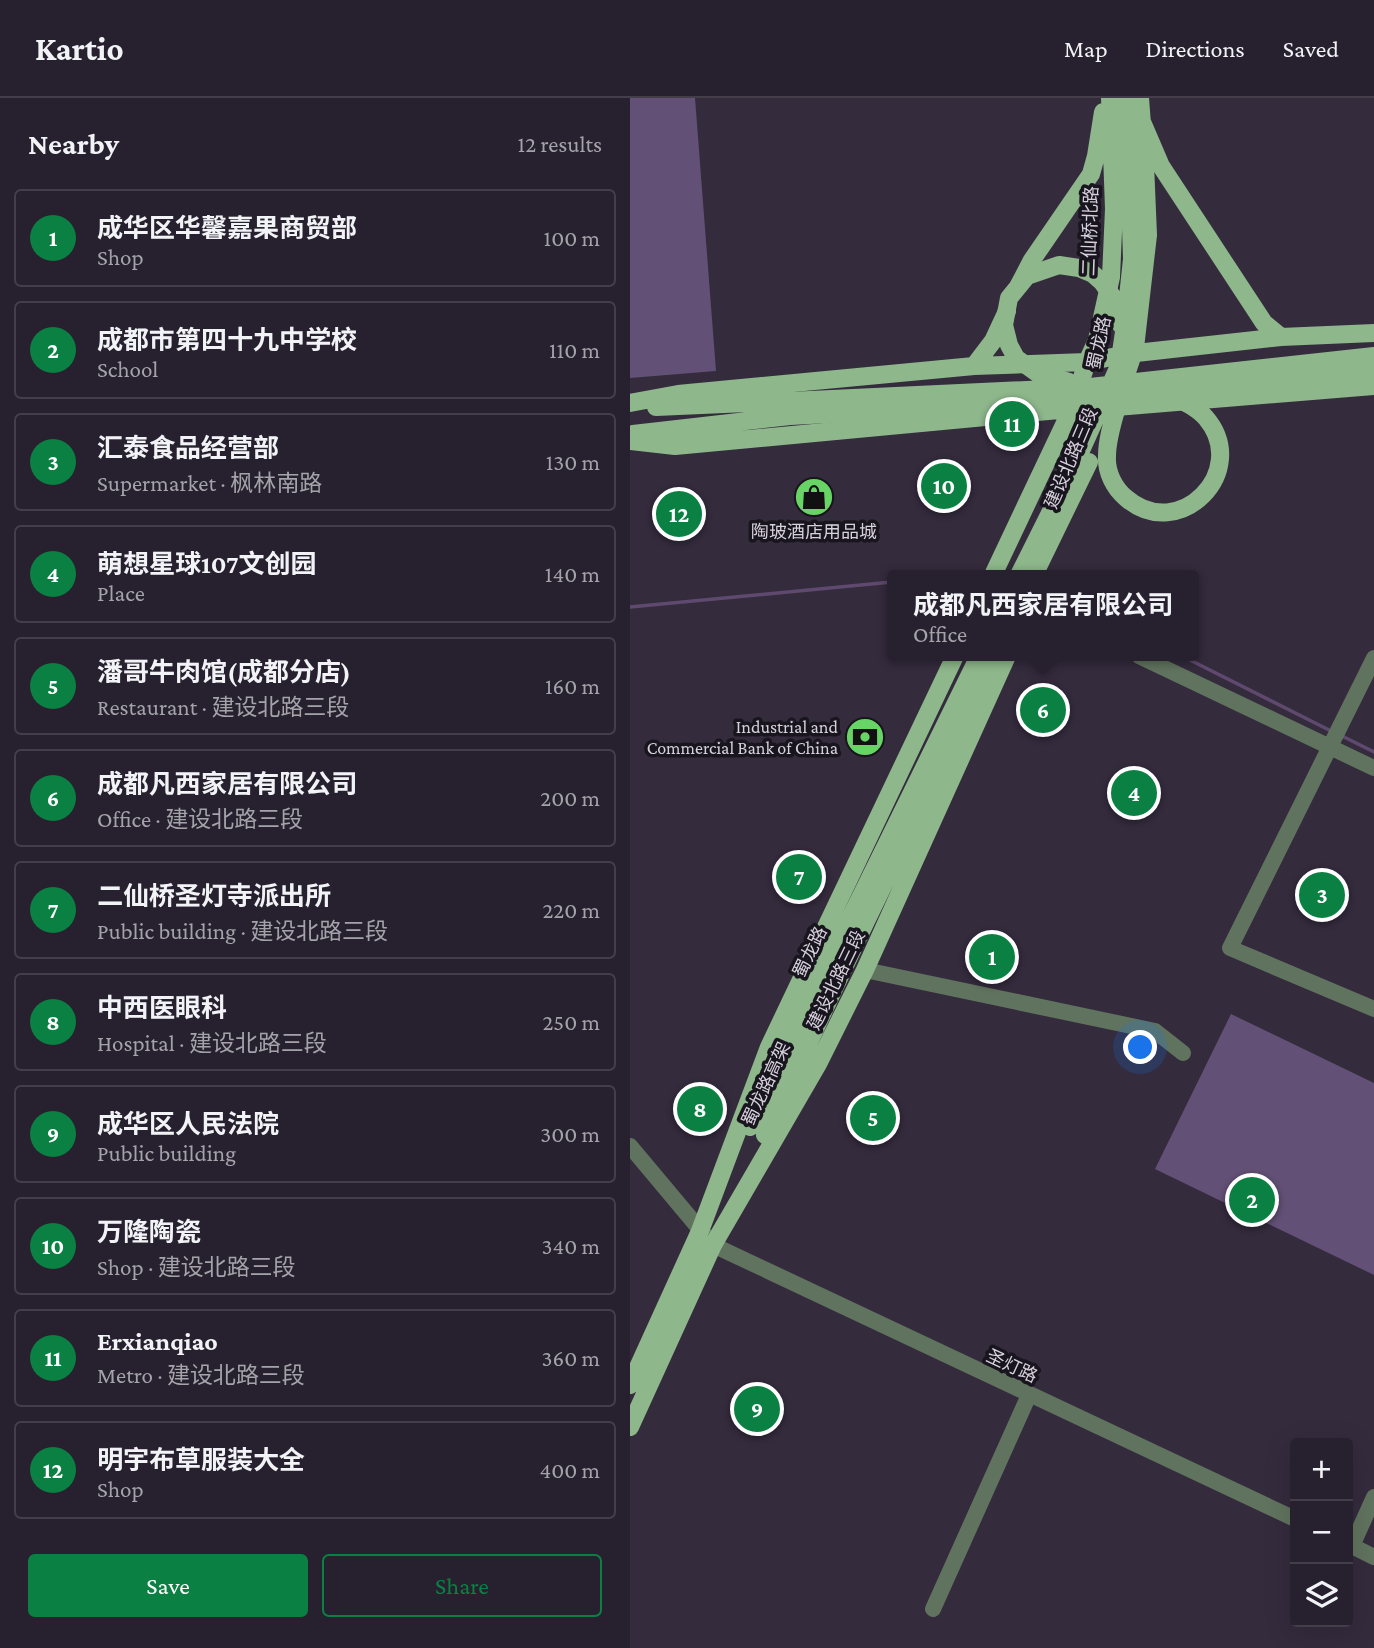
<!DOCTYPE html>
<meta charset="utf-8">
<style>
body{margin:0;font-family:"Crimson Pro","Noto Sans SC",serif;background:#332d3a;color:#f1f3f6}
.controls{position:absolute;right:21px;bottom:21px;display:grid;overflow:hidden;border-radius:7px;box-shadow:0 7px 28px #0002}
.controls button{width:63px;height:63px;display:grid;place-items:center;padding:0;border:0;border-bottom:2px solid #433e4a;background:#27202e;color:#f1f3f6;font:35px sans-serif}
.you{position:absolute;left:511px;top:950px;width:24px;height:24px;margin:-18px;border:5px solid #fff;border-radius:50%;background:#1a73e8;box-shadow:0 0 0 10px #1a73e833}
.badge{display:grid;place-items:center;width:46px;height:46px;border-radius:50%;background:#0b8043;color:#fff;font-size:23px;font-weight:700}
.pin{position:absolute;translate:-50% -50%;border:4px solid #fff;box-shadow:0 2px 7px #0006}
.popup{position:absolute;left:257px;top:472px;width:312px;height:91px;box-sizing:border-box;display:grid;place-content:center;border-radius:7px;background:#27202e;filter:drop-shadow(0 2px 5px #0005);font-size:23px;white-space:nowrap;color:#a4a3aa}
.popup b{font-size:26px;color:#f1f3f6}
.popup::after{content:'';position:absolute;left:50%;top:100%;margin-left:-14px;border:14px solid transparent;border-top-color:#27202e}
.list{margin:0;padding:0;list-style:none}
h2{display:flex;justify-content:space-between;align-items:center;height:91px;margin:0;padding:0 28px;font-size:30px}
h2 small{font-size:23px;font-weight:400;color:#a4a3aa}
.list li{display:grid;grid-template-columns:46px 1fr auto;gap:21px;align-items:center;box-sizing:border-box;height:98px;margin:0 14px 14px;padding:0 14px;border:2px solid #433e4a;border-radius:7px}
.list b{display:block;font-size:26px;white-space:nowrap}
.list p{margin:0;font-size:23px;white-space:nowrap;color:#a4a3aa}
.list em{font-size:23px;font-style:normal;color:#a4a3aa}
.actions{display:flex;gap:14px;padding:21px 28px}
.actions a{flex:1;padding:16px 0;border:2px solid #0b8043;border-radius:7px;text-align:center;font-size:24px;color:#0b8043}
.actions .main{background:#0b8043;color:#fff}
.icon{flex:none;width:38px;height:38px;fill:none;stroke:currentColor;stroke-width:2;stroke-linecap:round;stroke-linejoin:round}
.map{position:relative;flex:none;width:744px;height:1550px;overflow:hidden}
header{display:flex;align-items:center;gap:42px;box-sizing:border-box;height:98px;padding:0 35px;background:#27202e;border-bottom:2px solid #433e4a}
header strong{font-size:33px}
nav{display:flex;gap:38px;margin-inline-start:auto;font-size:24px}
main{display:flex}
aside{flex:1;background:#27202e}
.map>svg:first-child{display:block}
</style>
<header>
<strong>Kartio</strong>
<nav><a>Map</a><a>Directions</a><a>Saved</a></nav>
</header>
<main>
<aside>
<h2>Nearby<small>12 results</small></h2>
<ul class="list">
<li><span class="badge">1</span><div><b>成华区华馨嘉果商贸部</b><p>Shop</p></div><em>100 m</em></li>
<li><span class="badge">2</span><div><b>成都市第四十九中学校</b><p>School</p></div><em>110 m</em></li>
<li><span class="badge">3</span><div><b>汇泰食品经营部</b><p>Supermarket · 枫林南路</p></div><em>130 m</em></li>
<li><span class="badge">4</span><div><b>萌想星球107文创园</b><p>Place</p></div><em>140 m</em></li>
<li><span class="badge">5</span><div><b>潘哥牛肉馆(成都分店)</b><p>Restaurant · 建设北路三段</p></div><em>160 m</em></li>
<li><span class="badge">6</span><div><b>成都凡西家居有限公司</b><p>Office · 建设北路三段</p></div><em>200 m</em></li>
<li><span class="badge">7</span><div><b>二仙桥圣灯寺派出所</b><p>Public building · 建设北路三段</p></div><em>220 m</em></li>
<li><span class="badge">8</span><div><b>中西医眼科</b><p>Hospital · 建设北路三段</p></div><em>250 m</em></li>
<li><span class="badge">9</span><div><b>成华区人民法院</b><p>Public building</p></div><em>300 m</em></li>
<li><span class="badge">10</span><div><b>万隆陶瓷</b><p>Shop · 建设北路三段</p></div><em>340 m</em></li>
<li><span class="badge">11</span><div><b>Erxianqiao</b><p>Metro · 建设北路三段</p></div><em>360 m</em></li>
<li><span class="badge">12</span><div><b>明宇布草服装大全</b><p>Shop</p></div><em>400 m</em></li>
</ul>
<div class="actions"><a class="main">Save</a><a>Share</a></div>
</aside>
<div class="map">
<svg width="744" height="1550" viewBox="0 0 744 1550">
<rect width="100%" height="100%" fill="#342b3d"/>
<path fill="#635076" d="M0,0H65L86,273L0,280Z
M601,916L744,985V1177L525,1071Z"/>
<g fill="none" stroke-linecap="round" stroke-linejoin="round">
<path stroke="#5f496e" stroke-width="3.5" d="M340,477H342
M0,509L262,484
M552,558L703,634
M710,637L744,654"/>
<path stroke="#60735e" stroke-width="16" d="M509,558L744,670
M744,560L600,850L744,911
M235,872L525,933L553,955
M0,1048L83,1147L665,1421
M718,1446L744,1459
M722,1448L744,1399
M303,1511L399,1297"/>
<path stroke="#8eb78b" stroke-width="18" d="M513,26L531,68L634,225L651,239
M389,187L402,162L461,76L466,58L473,14
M344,268L363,243L377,213
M0,305L48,296L344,268L457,264L497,256L651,239L744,235
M26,309L159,303
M474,310L744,288
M3,336L160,318
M0,343L45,348L429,312
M363,477L442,310L457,264L467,242L481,179L484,111L480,0
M120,1029L212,837L349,558
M135,1037L227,842L359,569
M0,1287L70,1133L139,949L325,558
M0,1329L83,1147L188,966L235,872L377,558"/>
<path stroke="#8eb78b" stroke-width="18" d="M496,277L505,250L518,137L515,66L510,0
M439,284L407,275L386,260L379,247L374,227L379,200L397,178L429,167L449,170L463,176L472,184L487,205L491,227
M492,291C487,312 477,336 477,358C476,374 484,390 496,400C549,446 621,373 576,320C566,308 549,301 535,296
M159,303L460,289L744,258
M160,318L466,302L744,274
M389,477L448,359L489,268L495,227L502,161L497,0
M404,477L459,364"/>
</g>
<defs>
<g id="shop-disc" transform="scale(2.0125)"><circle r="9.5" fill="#68d465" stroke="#19151e"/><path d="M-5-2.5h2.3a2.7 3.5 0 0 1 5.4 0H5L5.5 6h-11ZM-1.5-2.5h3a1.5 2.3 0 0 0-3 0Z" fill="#111"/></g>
<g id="bank-disc" transform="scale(2.0125)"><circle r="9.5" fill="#68d465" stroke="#19151e"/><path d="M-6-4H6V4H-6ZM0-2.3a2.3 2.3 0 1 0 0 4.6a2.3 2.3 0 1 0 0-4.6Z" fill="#111"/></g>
</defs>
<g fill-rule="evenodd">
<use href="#shop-disc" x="184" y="399"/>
<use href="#bank-disc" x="235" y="639"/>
</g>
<g text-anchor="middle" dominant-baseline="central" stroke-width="7" stroke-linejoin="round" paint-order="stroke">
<g font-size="18" fill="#d7d1dd" stroke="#19151e">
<text transform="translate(460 133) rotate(-88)">二仙桥北路</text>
<text transform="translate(469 245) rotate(-78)">蜀龙路</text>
<text transform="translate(441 360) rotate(-67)">建设北路三段</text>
<text transform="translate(180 854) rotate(-64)">蜀龙路</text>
<text transform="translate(206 882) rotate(-64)">建设北路三段</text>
<text transform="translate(136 986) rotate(-65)">蜀龙路高架</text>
<text transform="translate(382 1268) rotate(25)">圣灯路</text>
</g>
<g font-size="18" fill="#d7d1dd" stroke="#19151e">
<text x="184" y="434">陶玻酒店用品城</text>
<text x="208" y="629" text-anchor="end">Industrial and<tspan x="208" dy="21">Commercial Bank of China</tspan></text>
</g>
</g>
</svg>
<div class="controls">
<button>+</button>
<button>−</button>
<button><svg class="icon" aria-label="layers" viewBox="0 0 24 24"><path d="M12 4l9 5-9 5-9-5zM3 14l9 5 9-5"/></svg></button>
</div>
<div class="you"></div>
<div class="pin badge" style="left:362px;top:859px">1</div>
<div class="pin badge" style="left:622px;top:1102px">2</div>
<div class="pin badge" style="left:692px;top:797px">3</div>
<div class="pin badge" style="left:504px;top:695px">4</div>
<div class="pin badge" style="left:243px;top:1020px">5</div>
<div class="pin badge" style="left:413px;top:612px">6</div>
<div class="popup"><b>成都凡西家居有限公司</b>Office</div>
<div class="pin badge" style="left:169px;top:779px">7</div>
<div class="pin badge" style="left:70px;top:1011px">8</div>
<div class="pin badge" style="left:127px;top:1311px">9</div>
<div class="pin badge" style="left:314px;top:388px">10</div>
<div class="pin badge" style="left:382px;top:326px">11</div>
<div class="pin badge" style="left:49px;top:416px">12</div>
</div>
</main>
